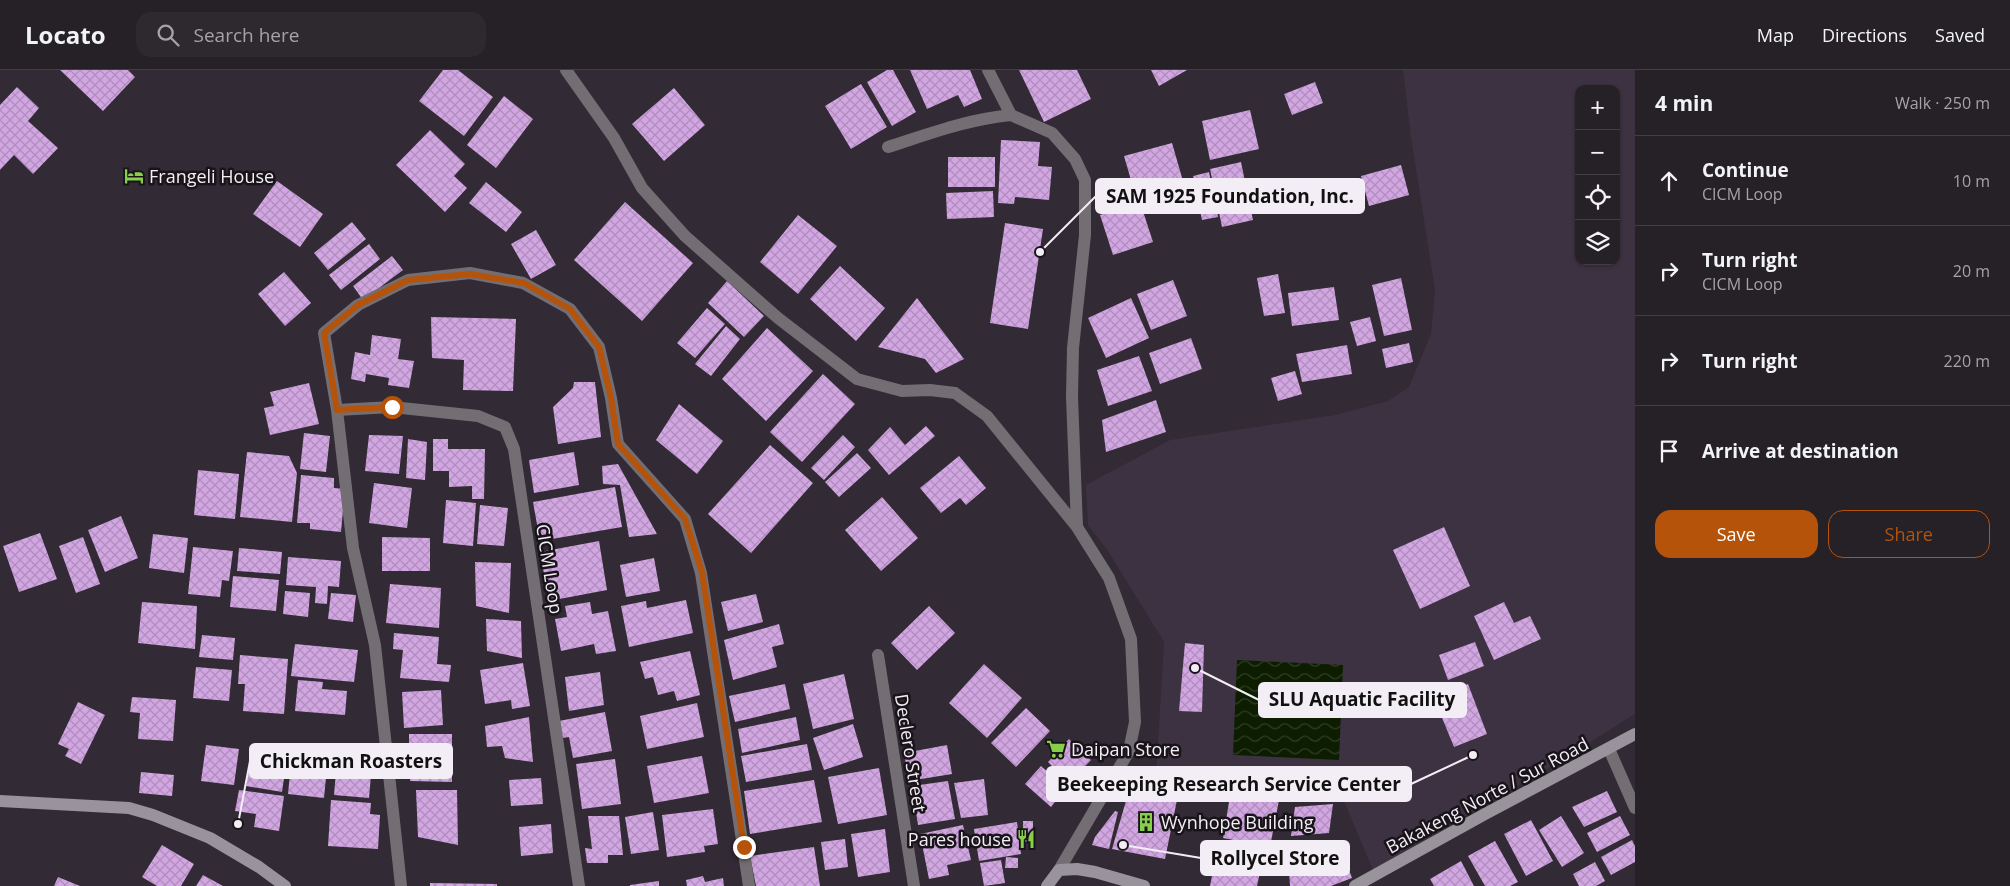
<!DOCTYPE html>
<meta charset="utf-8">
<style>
body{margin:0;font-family:"Open Sans",sans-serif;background:#2e282f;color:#f1f3f6}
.controls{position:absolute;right:15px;top:15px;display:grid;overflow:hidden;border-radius:10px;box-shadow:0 1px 4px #0004}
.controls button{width:45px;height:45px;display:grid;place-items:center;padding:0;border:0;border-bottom:1px solid #423e44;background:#262027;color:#f1f3f6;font:25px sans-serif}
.stop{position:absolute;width:15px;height:15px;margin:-11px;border:4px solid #b45309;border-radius:50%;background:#fff}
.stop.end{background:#b45309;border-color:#fff;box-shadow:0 1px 5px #0008}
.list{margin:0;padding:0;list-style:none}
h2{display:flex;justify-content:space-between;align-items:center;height:65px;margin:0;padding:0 20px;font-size:21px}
h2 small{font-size:16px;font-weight:400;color:#a4a3a7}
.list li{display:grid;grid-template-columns:32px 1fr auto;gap:15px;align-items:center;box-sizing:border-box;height:90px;padding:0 20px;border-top:1px solid #423e44}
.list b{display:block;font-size:19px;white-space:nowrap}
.list p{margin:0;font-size:16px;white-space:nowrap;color:#a4a3a7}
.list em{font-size:16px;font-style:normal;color:#a4a3a7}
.actions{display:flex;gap:10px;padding:15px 20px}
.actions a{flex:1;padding:11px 0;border:1px solid #b45309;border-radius:15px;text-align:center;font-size:18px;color:#b45309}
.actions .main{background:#b45309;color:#fff}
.icon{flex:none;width:28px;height:28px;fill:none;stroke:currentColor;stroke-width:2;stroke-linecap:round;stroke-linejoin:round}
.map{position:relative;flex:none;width:1635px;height:816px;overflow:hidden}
header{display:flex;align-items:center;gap:30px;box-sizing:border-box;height:70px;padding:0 25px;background:#262027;border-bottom:1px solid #423e44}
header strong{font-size:24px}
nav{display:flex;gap:28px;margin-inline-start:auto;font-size:18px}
.search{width:350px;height:45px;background:#2e282f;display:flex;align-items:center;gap:12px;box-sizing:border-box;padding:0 18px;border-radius:15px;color:#a4a3a7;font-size:19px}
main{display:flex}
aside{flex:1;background:#262027}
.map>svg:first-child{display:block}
</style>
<header>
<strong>Locato</strong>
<div class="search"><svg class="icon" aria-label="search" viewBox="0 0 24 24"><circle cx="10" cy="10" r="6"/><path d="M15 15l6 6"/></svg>Search here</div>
<nav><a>Map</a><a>Directions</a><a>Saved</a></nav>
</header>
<main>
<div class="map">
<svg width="1635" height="816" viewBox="0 0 1635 816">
<defs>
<pattern id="water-waves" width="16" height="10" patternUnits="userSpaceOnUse" patternTransform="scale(1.25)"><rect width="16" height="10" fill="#0c1d00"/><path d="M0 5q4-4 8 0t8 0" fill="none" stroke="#303e26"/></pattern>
<pattern id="building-cross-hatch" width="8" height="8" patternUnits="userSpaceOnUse" patternTransform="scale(1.25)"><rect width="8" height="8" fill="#d2a6e2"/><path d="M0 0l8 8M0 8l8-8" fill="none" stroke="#b08ebc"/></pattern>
</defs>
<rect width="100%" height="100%" fill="#322a34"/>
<path fill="#3d3241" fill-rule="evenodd" d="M1403,0H1635V644L1552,696L1373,800L1341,724H1155L1164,572L1108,481L1088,455L1086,415L1170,370L1335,345L1388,331L1409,317L1431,264L1435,220L1411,67ZM1579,19H1616V191H1579Z"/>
<path fill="url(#water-waves)" d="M1237,590L1343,595L1339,690L1233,685Z"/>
<path fill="url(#building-cross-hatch)" d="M60,0H128L135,7L103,41Z
M443,0H458L493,27L464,66L419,31Z
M887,0H893L916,42L892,56L867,12Z
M910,0H970L982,29L964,37L958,25L927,39Z
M1019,0H1077L1091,29L1044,52Z
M1151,0H1187L1159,16Z
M1315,12L1323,33L1292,45L1284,24Z
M861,14L887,57L851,79L825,36Z
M17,17L39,38L28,51L58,78L33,104L14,85L0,100V35Z
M674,18L705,55L664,91L632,54Z
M504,26L533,49L496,98L467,75Z
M1250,40L1259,79L1210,90L1202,51Z
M430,60L465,94L454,106L467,118L445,142L396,95Z
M1001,70L1040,72L1038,96L1052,97L1049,130L1015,127L1014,134L998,133Z
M1172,73L1183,111L1135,124L1124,86Z
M948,87H995V117H948Z
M1241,92L1253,150L1222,157L1210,99Z
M1401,95L1409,125L1369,136L1361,106Z
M1209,102L1218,147L1202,150L1193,106Z
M277,111L323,144L300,177L253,144Z
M486,112L522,142L506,162L469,133Z
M993,121L994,147L947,149L946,123Z
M625,132L693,193L642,251L574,190Z
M1140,132L1153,172L1113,185L1100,145Z
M798,145L837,176L798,224L760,192Z
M352,152L366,169L328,200L314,183Z
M1005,153L1043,159L1028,259L990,253Z
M536,160L556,195L531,209L511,174Z
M369,174L380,189L341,220L329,205Z
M392,186L403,200L363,230L353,216Z
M840,196L885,238L856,271L810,229Z
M284,202L311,233L285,256L258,224Z
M1278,204L1285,243L1264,246L1257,208Z
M1401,208L1412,260L1384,266L1372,215Z
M1173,210L1187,246L1151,260L1137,224Z
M727,211L764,246L744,267L708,233Z
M1334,217L1339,250L1292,256L1288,223Z
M917,228L964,289L936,303L925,289L878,277Z
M1131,228L1149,268L1106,288L1088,248Z
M707,238L725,254L695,288L677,273Z
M431,247L516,249L513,321L463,320L464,290L432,288Z
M1370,247L1376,271L1357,276L1350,252Z
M726,256L740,269L711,306L695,294Z
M767,258L813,301L766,351L722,309Z
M372,265L401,269L398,289L414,291L409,318L388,315L389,308L366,304L365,312L351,309L355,282L370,285Z
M1191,268L1202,299L1160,314L1149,283Z
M1409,273L1413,292L1386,298L1382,279Z
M1347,275L1352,304L1302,312L1296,284Z
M1139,286L1152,321L1108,336L1097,300Z
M1295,301L1302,324L1278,331L1271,308Z
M823,304L855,334L802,392L770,362Z
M574,312H595L601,367L558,374L553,337L573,318Z
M309,313L319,354L270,365L264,338L274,336L270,322Z
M1156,330L1166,362L1106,382L1102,350Z
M679,334L723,371L697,404L656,370Z
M926,356L935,366L889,405L868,380L890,357L905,375Z
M304,363L330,366L326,402L300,399Z
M369,365L403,366L399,404L365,401Z
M843,365L855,377L824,410L811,398Z
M408,369L427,372L425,410L406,408Z
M433,369H448V379H485L484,429H472V416L449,417V401H433Z
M770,375L813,413L751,483L708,444Z
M247,382L289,386L297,403L292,452L240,447Z
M574,382L579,415L534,423L529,390Z
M857,383L871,398L839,427L825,412Z
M959,386L986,418L966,435L960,428L941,443L920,418Z
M618,394L657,464L629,467L620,415L603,414L602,396Z
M198,400L239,404L235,449L194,445Z
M301,405L334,408V418L345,419L341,462L310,459V453H297Z
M374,413L412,418L407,458L369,453Z
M615,417L622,457L540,471L533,432Z
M882,427L918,468L881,501L845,460Z
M446,430L476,433L473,476L443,473Z
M480,435L508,438L504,476L477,474Z
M121,446L138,488L105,502L88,460Z
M1444,457L1470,516L1420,539L1393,480Z
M40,463L57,509L19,522L3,476Z
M153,464L188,468L184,503L149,498Z
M83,467L100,514L76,523L59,476Z
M382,467L430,468V501H382Z
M599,471L607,520L549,531L540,482Z
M193,477L233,481L229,511L222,510L220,527L188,524Z
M239,478L282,482L280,504L237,501Z
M288,487L341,491L339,517L328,516L327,534L315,533L316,517L286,515Z
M654,488L660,521L626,527L620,495Z
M475,492L511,493L509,543L476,536Z
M233,506L279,510L276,541L230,537Z
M390,514L441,518L439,558L386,553Z
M285,521L310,523L308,547L283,544Z
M331,523L356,525L353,552L328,549Z
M756,524L763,552L728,561L721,532Z
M686,530L693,563L629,577L621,536L646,531L647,538Z
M142,532L197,536L195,579L138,573Z
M590,532L592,544L608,541L616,581L596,584L594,574L561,581L555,549L567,547L565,536Z
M1504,532L1514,553L1530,546L1541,569L1494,590L1474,546Z
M929,536L955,563L917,600L891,573Z
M486,549L521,551L522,588L487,581Z
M779,554L784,574L772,577L777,597L733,610L724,570Z
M394,563L439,567L437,594L451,595L449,612L400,608L403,580L393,579Z
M202,565L235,568L233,590L199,587Z
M1475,572L1484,596L1448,610L1439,585Z
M1185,573L1204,575L1202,642L1179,641Z
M295,574L358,580L354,612L291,606Z
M690,581L700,625L677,631L674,621L658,625L653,607L645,609L640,592Z
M240,585L288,589L284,644L243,641L245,614H238Z
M523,593L530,636L512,639L511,630L485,634L480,600Z
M984,594L1022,628L987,668L949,633Z
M196,597L232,600L229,631L193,628Z
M600,602L604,635L569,641L565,607Z
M844,604L854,649L813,659L803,614Z
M298,610L323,612L322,619L347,621L345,645L295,641Z
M785,614L790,639L735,652L729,626Z
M1468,614L1487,664L1454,677L1434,628Z
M441,620L443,655L404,658L402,622Z
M132,627L176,630L173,671L138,669L140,643L130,642Z
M78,632L105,645L81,694L65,686L69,679L58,674Z
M697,633L704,667L647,679L640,646Z
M1026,638L1050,661L1016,697L991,673Z
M605,642L612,681L573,688L569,667L562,668L559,651Z
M529,647L533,692L505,688L502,676L487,677L485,656Z
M796,647L800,670L742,683L738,659Z
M910,650L913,672L902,674L899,651Z
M853,654L863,687L824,700L813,668Z
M409,664H452V712L410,711V694H416V680H409Z
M1069,669L1091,690L1069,713L1048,692Z
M807,674L812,700L746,712L741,686Z
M206,675L239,679L234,715L201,711Z
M947,675L952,704L909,711L904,683Z
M251,683L287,688L282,722L246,716Z
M702,686L709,723L654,733L647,696Z
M615,689L621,734L582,739L576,694Z
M291,693L327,697L324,728L288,724Z
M1041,696L1066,718L1051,737L1025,714Z
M879,698L887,745L838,754L828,707Z
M141,702L174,705L172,726L139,723Z
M336,702L371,705L369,728L334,725Z
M541,708L543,734L511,736L509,710Z
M984,709L988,745L961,748L954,713Z
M814,710L822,752L750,764L744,721Z
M948,711L955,749L918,755L912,716Z
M239,720L284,726L279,761L254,757L256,744L235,741Z
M416,720H457L458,775L418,767Z
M1231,720L1279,730L1270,777L1223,768Z
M1607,721L1617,742L1584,757L1572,737Z
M1128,724L1178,725L1165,789L1112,779Z
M331,730L371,733L370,744L380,745L378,779L328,776Z
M1333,734L1329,763L1291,766L1295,737Z
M713,739L718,774L704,776L705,782L667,787L662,745Z
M1115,741L1118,742L1109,779L1092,775L1095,767Z
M653,742L659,780L631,784L625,747Z
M588,746H619L623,785H608V793H587L585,778L592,779Z
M1561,746L1584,783L1562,797L1539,760Z
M1620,746L1630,765L1597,782L1587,763Z
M1531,750L1553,791L1526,806L1504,764Z
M1023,751H1033V772H1023Z
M1017,752L1021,784L979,791L974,759Z
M551,754L553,783L521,786L519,757Z
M963,755L971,790L947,795L949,805L929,809L920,764Z
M885,759L890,802L858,807L851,764Z
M845,769L848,797L825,800L821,772Z
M1632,770L1635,776V792L1611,805L1601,787Z
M1495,771L1518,812L1510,816H1485L1468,786Z
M1339,773L1352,808L1331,816H1290L1288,786Z
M162,775L194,794L181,816H157L142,807Z
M1218,775L1264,784L1257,816H1210Z
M814,777L820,816H756L750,786Z
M1006,787L1018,788V798H1005Z
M1001,790L1005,813L984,816L980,793Z
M1461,791L1474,816H1434L1430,809Z
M1595,792L1605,811L1596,816H1579L1573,804Z
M203,805L223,816H196Z
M703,806L705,812L723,808L724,816H687L686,810Z
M58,807L80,816H54Z
M659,811V816H630V815Z
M430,813L497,814V816H430Z"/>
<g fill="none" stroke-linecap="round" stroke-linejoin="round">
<path stroke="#726e73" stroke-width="12" d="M566,0L614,68L642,118L685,166L778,248L857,309L902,321L930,320L955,323L987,346L1077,457L1109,508L1131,569L1135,652L1129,681L1059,800
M988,0L1011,45L1052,63L1075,89L1085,110V165L1073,278L1072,327L1077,457
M888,77C932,63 965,50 1011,45
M337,340L392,337L478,346L505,357L514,379L579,816
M878,585L914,816
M1609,679L1635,738
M401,816L375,575L353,478L337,340L324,263L358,235L408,210L470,203L523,213L570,239L599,277L611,328L618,374L685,449L701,503L749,816"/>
<path stroke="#99939b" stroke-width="12" d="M0,731L129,738L153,745L210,768L259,797L285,816
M1047,816L1059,800L1077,799L1095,802L1144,816
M1355,816L1485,744L1635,664"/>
</g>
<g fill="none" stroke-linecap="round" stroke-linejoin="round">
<path stroke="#b45309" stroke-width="6" d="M392,337L337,340L324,263L358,235L408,210L470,204L524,213L570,239L599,277L611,328L618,374L685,449L702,502L744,777"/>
</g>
<defs>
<g id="hotel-bare" transform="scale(1.5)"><path d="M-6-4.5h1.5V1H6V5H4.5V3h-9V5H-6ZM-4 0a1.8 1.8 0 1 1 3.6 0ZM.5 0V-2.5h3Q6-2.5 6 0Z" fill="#87cf4a" stroke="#181419" stroke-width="2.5" paint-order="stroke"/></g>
<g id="supermarket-bare" transform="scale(1.5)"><path d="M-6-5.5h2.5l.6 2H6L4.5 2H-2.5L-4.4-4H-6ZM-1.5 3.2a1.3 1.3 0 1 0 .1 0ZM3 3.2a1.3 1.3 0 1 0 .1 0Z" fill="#87cf4a" stroke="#181419" stroke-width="2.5" paint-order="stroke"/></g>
<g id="building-bare" transform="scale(1.5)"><path d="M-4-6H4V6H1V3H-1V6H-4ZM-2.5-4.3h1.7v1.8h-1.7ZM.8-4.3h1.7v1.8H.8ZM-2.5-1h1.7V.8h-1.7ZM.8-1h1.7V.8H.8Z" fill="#87cf4a" stroke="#181419" stroke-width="2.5" paint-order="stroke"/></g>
<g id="restaurant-bare" transform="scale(1.5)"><path d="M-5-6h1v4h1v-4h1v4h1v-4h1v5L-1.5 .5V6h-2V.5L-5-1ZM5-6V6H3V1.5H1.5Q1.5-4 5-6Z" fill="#87cf4a" stroke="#181419" stroke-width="2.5" paint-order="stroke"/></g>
</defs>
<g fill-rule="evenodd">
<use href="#hotel-bare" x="134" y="106"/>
<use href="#supermarket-bare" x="1056" y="679"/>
<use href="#building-bare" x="1146" y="752"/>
<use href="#restaurant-bare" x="1026" y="769"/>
</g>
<g text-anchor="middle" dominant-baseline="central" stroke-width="5" stroke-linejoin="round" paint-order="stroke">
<g font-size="18" fill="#f3eef5" stroke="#181419" text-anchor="start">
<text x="149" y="106">Frangeli House</text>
<text x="1071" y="679">Daipan Store</text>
<text x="1161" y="752">Wynhope Building</text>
<text x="1011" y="769" text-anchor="end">Pares house</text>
</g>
<g font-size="18" fill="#f3eef5" stroke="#181419">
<text transform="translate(550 499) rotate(81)">CICM Loop</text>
<text transform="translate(911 683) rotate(81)">Declero Street</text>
<text transform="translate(1487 725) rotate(-28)">Bakakeng Norte / Sur Road</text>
</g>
</g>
<path fill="none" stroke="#f3eef5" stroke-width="2" d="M1040 182L1096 126M1195 598L1259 630M238 754L250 691M1473 685L1411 714M1123 775L1201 788"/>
<g fill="#f3eef5" stroke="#181419" stroke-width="2">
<circle cx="1040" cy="182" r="5"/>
<circle cx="1195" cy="598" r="5"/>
<circle cx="238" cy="754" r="5"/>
<circle cx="1473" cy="685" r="5"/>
<circle cx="1123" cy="775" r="5"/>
</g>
<g fill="#f3eef5" stroke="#f3eef5" stroke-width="2">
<rect x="1096" y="109" width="268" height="34" rx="5"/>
<rect x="1259" y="613" width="207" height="34" rx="5"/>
<rect x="250" y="674" width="202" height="34" rx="5"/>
<rect x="1047" y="697" width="364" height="34" rx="5"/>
<rect x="1201" y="771" width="148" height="34" rx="5"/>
</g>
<g font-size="19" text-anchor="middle" font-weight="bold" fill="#111">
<text x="1230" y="133">SAM 1925 Foundation, Inc.</text>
<text x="1362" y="636">SLU Aquatic Facility</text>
<text x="351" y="698">Chickman Roasters</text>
<text x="1229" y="721">Beekeeping Research Service Center</text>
<text x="1275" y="795">Rollycel Store</text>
</g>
</svg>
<div class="controls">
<button>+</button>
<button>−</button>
<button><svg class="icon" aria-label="locate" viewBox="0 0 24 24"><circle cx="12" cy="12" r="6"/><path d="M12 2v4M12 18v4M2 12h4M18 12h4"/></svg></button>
<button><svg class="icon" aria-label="layers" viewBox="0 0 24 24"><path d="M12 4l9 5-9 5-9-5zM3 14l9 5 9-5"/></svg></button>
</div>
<div class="stop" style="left:392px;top:337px"></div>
<div class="stop end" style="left:744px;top:777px"></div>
</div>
<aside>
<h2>4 min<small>Walk · 250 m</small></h2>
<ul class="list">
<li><svg class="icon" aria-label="ahead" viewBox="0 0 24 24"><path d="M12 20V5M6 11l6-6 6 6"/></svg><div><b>Continue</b><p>CICM Loop</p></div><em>10 m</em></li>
<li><svg class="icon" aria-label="right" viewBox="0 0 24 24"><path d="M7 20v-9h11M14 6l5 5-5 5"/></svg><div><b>Turn right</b><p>CICM Loop</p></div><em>20 m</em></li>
<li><svg class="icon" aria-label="right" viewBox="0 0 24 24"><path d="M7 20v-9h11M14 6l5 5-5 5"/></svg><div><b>Turn right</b></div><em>220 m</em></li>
<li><svg class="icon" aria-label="arrive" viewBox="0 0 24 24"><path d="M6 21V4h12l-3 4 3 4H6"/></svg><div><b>Arrive at destination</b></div></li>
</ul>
<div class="actions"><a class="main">Save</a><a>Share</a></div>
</aside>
</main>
